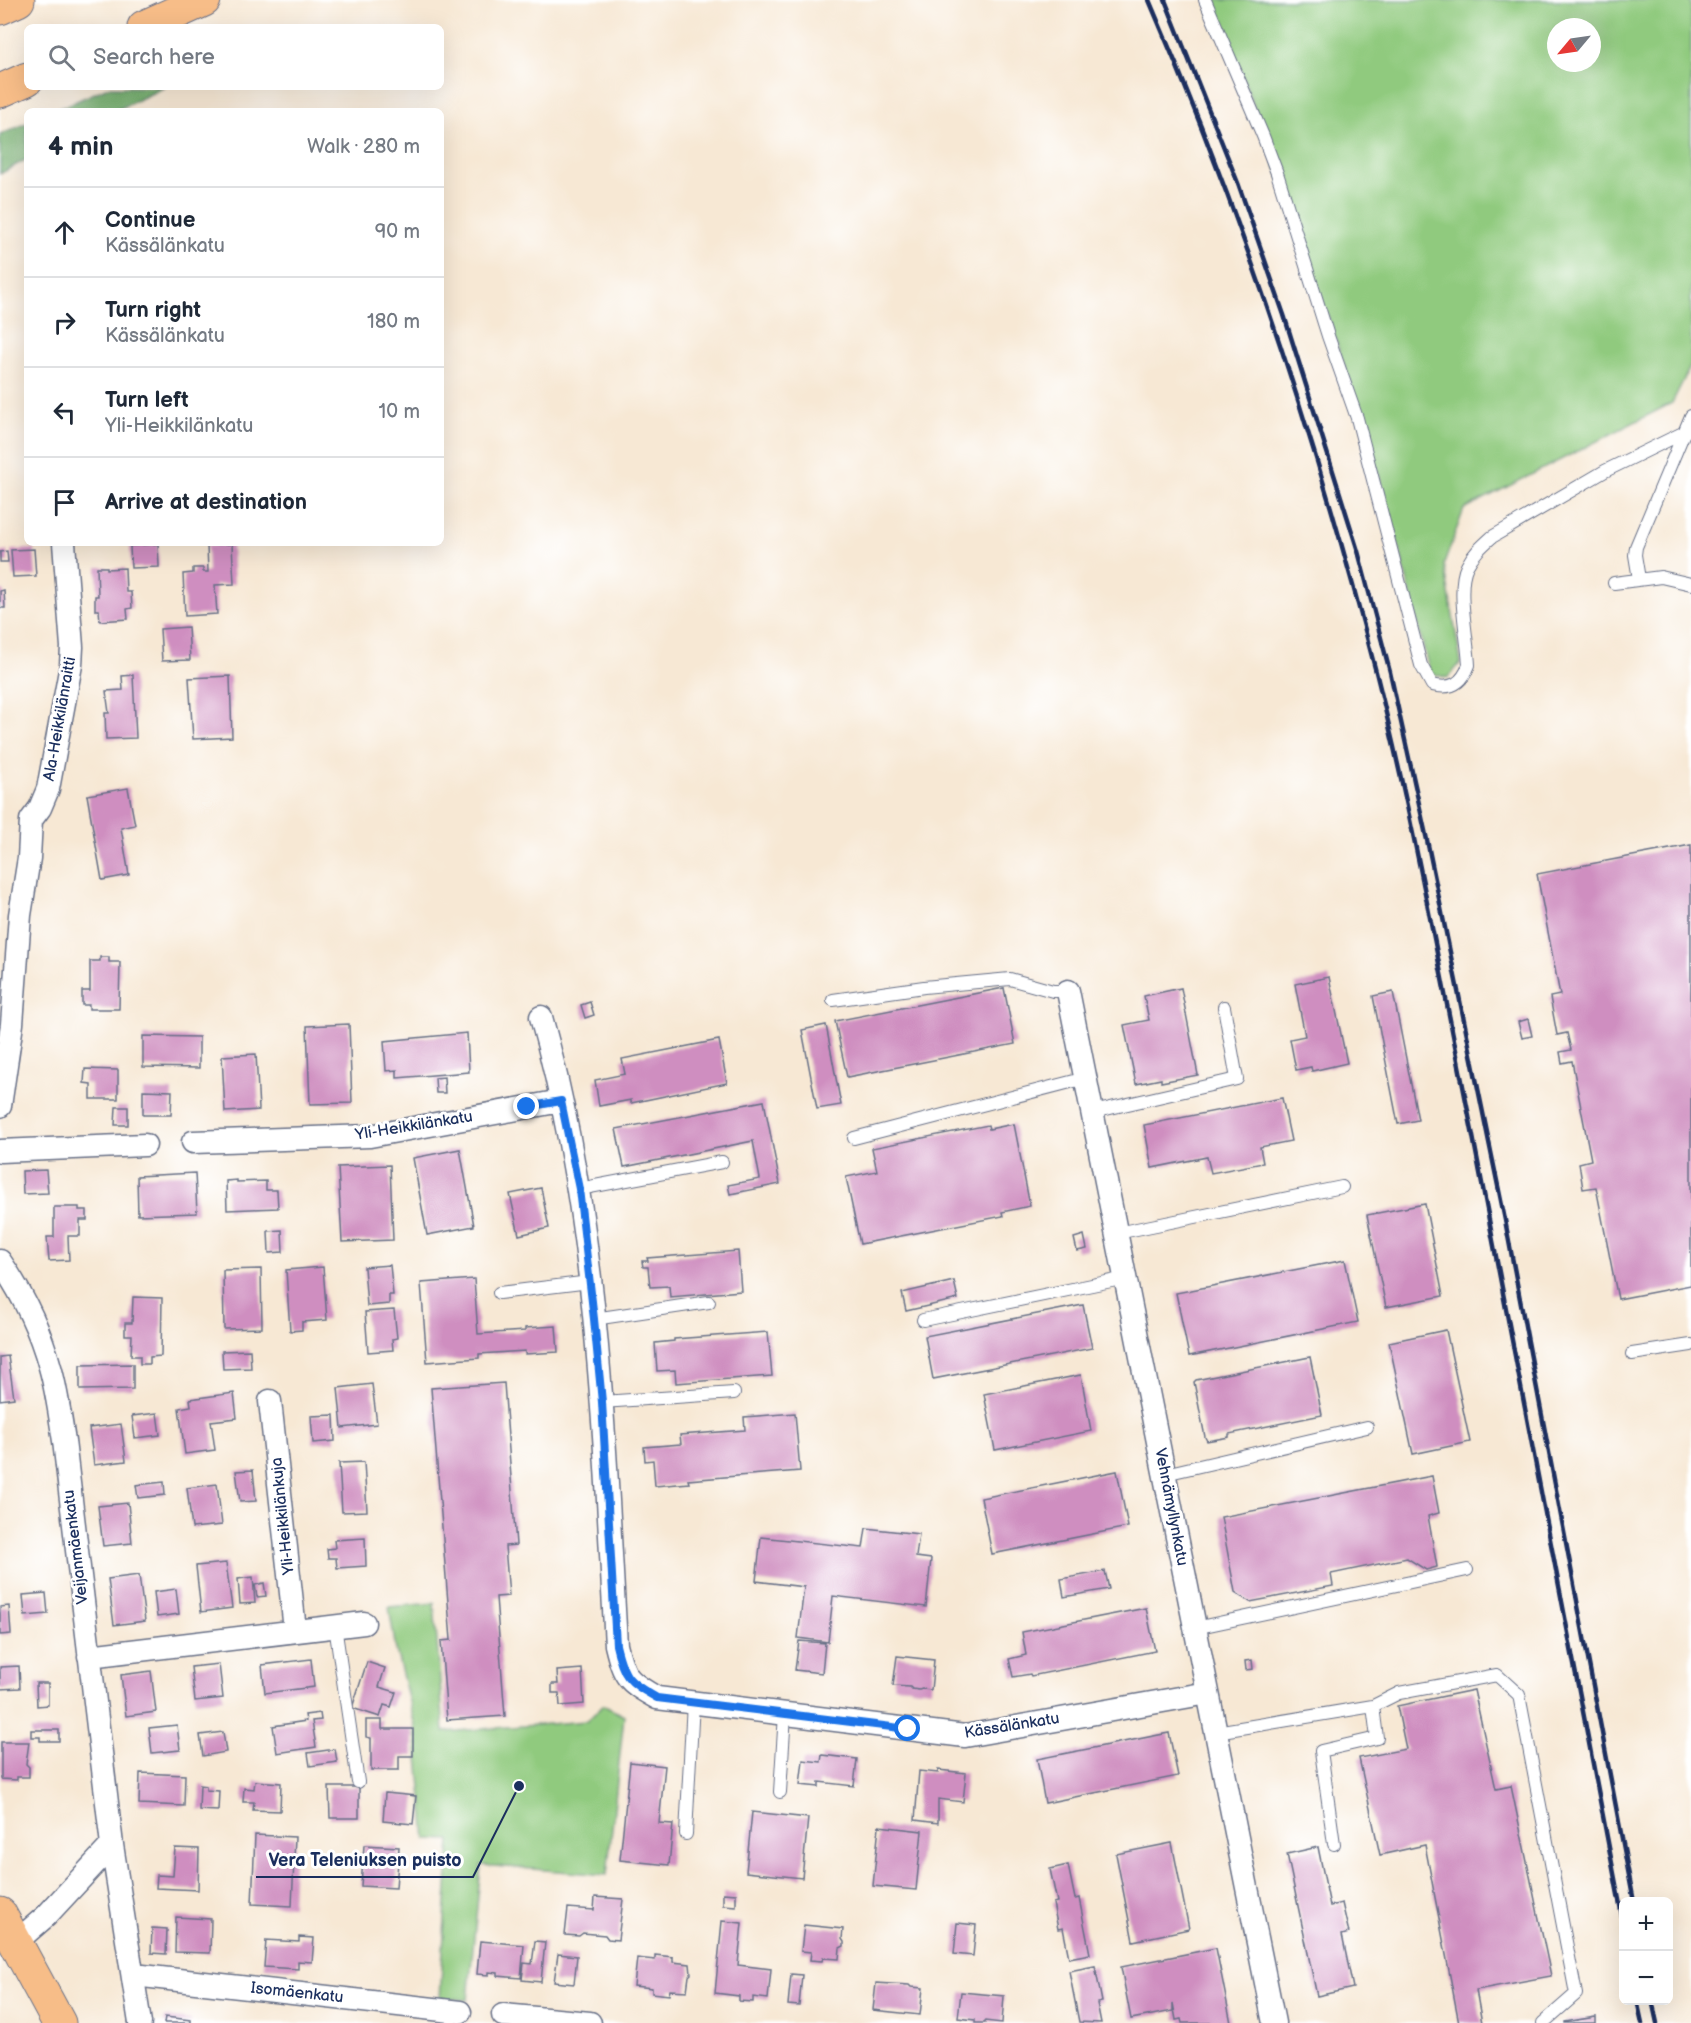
<!DOCTYPE html>
<meta charset="utf-8">
<style>
body{margin:0;font-family:"Balsamiq Sans",sans-serif;background:#f2f2f3;color:#1f2937}
.controls{position:absolute;right:18px;bottom:18px;display:grid;overflow:hidden;border-radius:9px;box-shadow:0 6px 24px #0002}
.controls button{width:54px;height:54px;display:grid;place-items:center;padding:0;border:0;border-bottom:2px solid #e0e1e3;background:#fff;color:#1f2937;font:30px sans-serif}
.compass{position:absolute;left:1547px;top:18px;width:54px;height:54px;border-radius:50%;background:#fff;box-shadow:0 6px 24px #0002;rotate:241deg}
.stop{position:absolute;width:18px;height:18px;margin:-14px;border:4px solid #1a73e8;border-radius:50%;background:#fff}
.stop.end{background:#1a73e8;border-color:#fff;box-shadow:0 2px 6px #0008}
.list{margin:0;padding:0;list-style:none}
h2{display:flex;justify-content:space-between;align-items:center;height:78px;margin:0;padding:0 24px;font-size:26px}
h2 small{font-size:20px;font-weight:400;color:#747a83}
.list li{display:grid;grid-template-columns:39px 1fr auto;gap:18px;align-items:center;box-sizing:border-box;height:90px;padding:0 24px;border-top:2px solid #e0e1e3}
.list b{display:block;font-size:22px;white-space:nowrap}
.list p{margin:0;font-size:20px;white-space:nowrap;color:#747a83}
.list em{font-size:20px;font-style:normal;color:#747a83}
.icon{flex:none;width:33px;height:33px;fill:none;stroke:currentColor;stroke-width:2;stroke-linecap:round;stroke-linejoin:round}
.map{position:relative;flex:none;width:1691px;height:2023px;overflow:hidden}
.search{position:absolute;background:#fff;box-shadow:0 6px 24px #0002;left:24px;top:24px;width:420px;height:66px;display:flex;align-items:center;gap:15px;box-sizing:border-box;padding:0 21px;border-radius:9px;color:#747a83;font-size:22px}
.panel{position:absolute;background:#fff;box-shadow:0 6px 24px #0002;left:24px;top:108px;width:420px;height:438px;border-radius:9px}
.map>svg:first-child{display:block}
</style>
<div class="map">
<svg width="1691" height="2023" viewBox="0 0 1691 2023">
<rect width="100%" height="100%" fill="#fff"/>
<filter id="ink" filterUnits="userSpaceOnUse"><feTurbulence type="fractalNoise" baseFrequency=".0167" numOctaves="2"/><feDisplacementMap in="SourceGraphic" scale="12" xChannelSelector="R" yChannelSelector="G"/><feConvolveMatrix kernelMatrix="1 2 1 2 8 2 1 2 1" color-interpolation-filters="sRGB"/></filter>
<filter id="wash" filterUnits="userSpaceOnUse"><feTurbulence type="fractalNoise" baseFrequency=".008" numOctaves="4" result="noise"/><feDisplacementMap in="SourceGraphic" scale="24" xChannelSelector="R" yChannelSelector="G"/><feGaussianBlur stdDeviation="1.35" result="paint"/><feColorMatrix in="noise" values="0 0 0 0 0 0 0 0 0 0 0 0 0 0 0 0 0 1.4 0 .05"/><feComposite in="paint" operator="in"/></filter>
<g filter="url(#wash)">
<rect width="100%" height="100%" fill="#f7e8d4"/>
<path fill="#90ca7e" stroke="#567c6e" stroke-width="1.5" fill-rule="evenodd" d="M1213,0H1691V365L1672,403L1464,509L1444,564L1461,663L1447,678L1430,673C1414,612 1401,549 1383,489C1333,324 1276,160 1213,0ZM1556,27H1592V63H1556Z
M434,1603L444,1732L587,1721L603,1705L624,1716L607,1875L481,1865L468,2000L440,1998L450,1840L426,1839L415,1726L396,1650L389,1607Z"/>
<path fill="#74ae6d" stroke="#486e66" stroke-width="1.5" d="M108,87H165L115,111H54Z
M27,123V159L0,174V135Z"/>
<g id="blocks">
<path fill="#cf8ec0" d="M158,544L159,567L131,568L130,546Z
M232,544L234,584L215,585L217,614L185,616L183,574L193,573V568H203V572H208L207,545Z
M34,549L36,576L13,577L11,550Z
M7,551L8,562H0V552Z
M97,567H107V569L125,568L126,592H131L132,608L127,609L128,619L100,621L99,610H95V596H98Z
M4,590L5,608H0V591Z
M188,627L190,660L162,661L160,629Z
M133,675L136,738L106,739L105,713H109L106,691L123,690L122,676Z
M230,676L232,737L193,739L189,678Z
M128,788L135,825L121,828L129,875L102,880L87,795Z
M1691,845V1285L1618,1299L1596,1187L1583,1189L1579,1163L1591,1160L1572,1061L1562,1063L1560,1052L1571,1050L1567,1033L1557,1035L1550,997L1560,995L1537,874Z
M100,957H109V962H120L119,1009H89V1005H82V991H90V961H100Z
M1329,977L1347,1063L1312,1071L1311,1067L1296,1070L1290,1039L1305,1036L1295,984Z
M1004,988L1015,1044L847,1077L835,1021Z
M1181,988L1198,1075L1161,1082V1079L1136,1084L1124,1025L1149,1020L1144,996Z
M1393,992L1418,1120L1398,1124L1373,996Z
M590,1002L594,1015L585,1018L581,1005Z
M1528,1019L1532,1036L1522,1038L1518,1022Z
M349,1024L352,1103L310,1104L307,1026Z
M826,1025L841,1105L817,1109L802,1030Z
M467,1033L469,1072L397,1078V1070L386,1071L384,1041Z
M143,1036L199,1037V1068L143,1067Z
M719,1040L727,1083L631,1103V1100L599,1106L595,1080L625,1074L622,1059Z
M256,1054L259,1110L225,1112L222,1056Z
M85,1069L118,1070V1099H91V1084L84,1083Z
M444,1077L445,1093H436L435,1078Z
M143,1090L172,1091L171,1115H143Z
M1282,1098L1291,1141L1260,1147L1263,1163L1211,1173L1207,1157L1152,1168L1144,1125Z
M764,1101L780,1184L730,1194L728,1185L760,1179L753,1141L624,1167L616,1129Z
M116,1107H128V1125H115Z
M1014,1124L1030,1206L1002,1212L1003,1216L860,1244L846,1177L877,1171L872,1148L988,1125L989,1129Z
M460,1149L474,1226L427,1235L413,1158Z
M390,1165L393,1240L342,1242L338,1167Z
M46,1170L48,1193L23,1194L22,1171Z
M195,1173L197,1213L138,1215L137,1176Z
M237,1180V1182L266,1181V1190H277L278,1208L227,1210L226,1181Z
M541,1188L549,1228L519,1235L510,1194Z
M1425,1204L1443,1296L1386,1307L1367,1215Z
M54,1207H79V1210H87V1220H80V1236H68L69,1260L49,1261L47,1237H54Z
M282,1230L283,1252L269,1253L268,1231Z
M1084,1235L1087,1249L1077,1251L1074,1238Z
M738,1251L741,1291L670,1297L669,1286L650,1287L648,1267H643L642,1261H648L647,1258Z
M1345,1260L1358,1322L1189,1356L1176,1293Z
M390,1265L393,1295H389V1304L367,1306L364,1267Z
M323,1267L327,1320L302,1322V1330L290,1331L286,1270Z
M261,1269L262,1328L224,1329L223,1270Z
M474,1279L478,1334L525,1331V1328L556,1326L558,1352L525,1354V1351L479,1354V1358L427,1362L421,1283Z
M954,1281L958,1299L906,1311L902,1293Z
M133,1297L162,1298L161,1356L150,1357V1364H140V1356H131L132,1335H125V1323H132Z
M1083,1305L1092,1348L933,1379L925,1336Z
M394,1310L397,1338L392,1339L393,1350L368,1352L365,1312Z
M1446,1330L1470,1442L1413,1454L1389,1342Z
M768,1332L772,1376L676,1383L675,1370L657,1371L655,1343L674,1341V1339Z
M250,1350L251,1368L223,1369L222,1351Z
M8,1356L14,1398L0,1400V1357Z
M1310,1357L1322,1415L1229,1434V1437L1207,1441L1205,1437L1194,1382L1196,1380Z
M133,1364V1389L80,1390V1365Z
M1081,1375L1091,1431L995,1450L984,1394Z
M504,1383L516,1545L505,1546L509,1596L496,1597L505,1716L447,1720L441,1641L451,1640L431,1388Z
M372,1384L377,1424L342,1428L338,1388Z
M234,1393L237,1418L211,1421L215,1450L185,1454L179,1408L191,1406L190,1399Z
M157,1413L160,1435L135,1438L132,1416Z
M795,1413L800,1471L688,1480L689,1483L655,1486L653,1460L645,1461L644,1447L681,1444L680,1435L745,1430L744,1417Z
M334,1415L335,1441L313,1443L311,1416Z
M121,1424L126,1461L94,1465L89,1428Z
M364,1462L367,1511L342,1512L339,1463Z
M253,1470L256,1501L240,1502L236,1471Z
M1117,1471L1128,1527L992,1554L981,1498Z
M1432,1476L1439,1513L1428,1516L1437,1567L1426,1570L1407,1558L1331,1574L1333,1586L1250,1602L1235,1592L1221,1517Z
M164,1482L165,1495L138,1498L136,1485Z
M217,1484L222,1525L192,1528L187,1488Z
M128,1503L132,1543L103,1546L98,1506Z
M866,1528L919,1534L916,1557L931,1559L926,1607L833,1596L828,1642L798,1638L804,1587L756,1581L761,1537L863,1548Z
M365,1538L366,1566L337,1568L336,1558H328L327,1549L335,1548L334,1540Z
M226,1563L232,1608L201,1612L196,1566Z
M1105,1571L1109,1589L1064,1597L1061,1579Z
M139,1575L145,1621L114,1625L108,1579Z
M253,1577L255,1603L240,1604L238,1579Z
M264,1583L266,1596L257,1597L255,1585Z
M176,1589L179,1614L157,1617L154,1592Z
M46,1593L48,1614L25,1616L23,1595Z
M9,1606L11,1634L0,1635V1607Z
M1146,1608L1155,1651L1031,1676L1030,1674L1013,1677L1009,1659L1026,1655L1022,1632Z
M799,1641L825,1643L822,1673L795,1670Z
M897,1656L934,1660L931,1690L922,1689L919,1690L912,1689L910,1687L893,1686Z
M311,1659L314,1687L265,1693L262,1665Z
M1252,1660L1253,1669L1246,1670L1245,1661Z
M367,1662L385,1668L379,1687L396,1692L391,1707L384,1705L380,1717L352,1708Z
M219,1664L223,1698L195,1701L191,1667Z
M19,1666L20,1688L0,1689V1667Z
M582,1669L584,1704L560,1706L559,1693H552V1684H558L557,1671Z
M151,1671L156,1712L126,1716L121,1675Z
M36,1683H48V1705L37,1706Z
M1474,1690L1496,1789L1511,1786L1551,1976L1476,1990L1482,2023H1459L1425,1845L1380,1855L1359,1758L1406,1749L1397,1706Z
M320,1713L321,1720L312,1721L316,1747L277,1753L273,1726L306,1721L305,1715Z
M366,1720H382V1729H413V1756H399V1770H371V1738L366,1737Z
M177,1725L180,1750L152,1753L149,1728Z
M31,1730H59V1741H40V1737H31Z
M223,1732L226,1752L203,1756L200,1735Z
M1169,1733L1178,1776L1045,1803L1037,1759Z
M1,1742H29L26,1764L29,1767V1777H17V1780L1,1779Z
M335,1749L337,1762L310,1766L308,1753Z
M822,1755L857,1759L854,1786L819,1782V1787L800,1785L803,1760L821,1762Z
M630,1762L665,1766L659,1823L673,1824L669,1865L620,1860Z
M938,1770L966,1773L963,1802L938,1799V1823L915,1820L919,1771L938,1773Z
M140,1773L185,1775L184,1806L139,1804Z
M255,1781L281,1783L280,1811L253,1810L254,1802H243L244,1788L254,1789Z
M200,1785L206,1786V1790L219,1791L218,1811L199,1810Z
M329,1787H359V1818H330Z
M385,1793L416,1796L413,1824L383,1821Z
M752,1812L808,1818L802,1878L746,1872Z
M879,1826L922,1831L916,1890L873,1886Z
M255,1835L295,1837L292,1906L252,1904Z
M1172,1843L1189,1929L1133,1941L1116,1854Z
M364,1845L399,1847L396,1888L361,1886Z
M1318,1847L1330,1906L1342,1903L1349,1933L1342,1935L1353,1988L1317,1996L1287,1854Z
M175,1848L199,1849L198,1890L156,1888L157,1875L173,1876Z
M1068,1865L1075,1899L1079,1898L1090,1954L1069,1958L1063,1928L1058,1929L1053,1903L1057,1902L1050,1869Z
M723,1893L736,1894V1906L723,1905Z
M595,1897L623,1899L618,1940L608,1939L605,1935L583,1933L579,1936L565,1935L568,1908L594,1910Z
M176,1917L211,1919L210,1953L175,1952Z
M722,1921L742,1923L738,1965L771,1969L768,1999L753,1997V2002L739,2001V1996L715,1993Z
M957,1923L976,1925L973,1956L954,1954Z
M804,1925L843,1929L842,1939L844,1942V1946L840,1948L839,1959L823,1958L822,1961L810,1960L811,1952L801,1951Z
M152,1928L167,1929L166,1954L151,1953Z
M299,1937L314,1938L312,1962L298,1961V1969L264,1967L266,1940L299,1942Z
M480,1941L524,1945L521,1978L498,1976V1973L489,1972V1975L477,1974Z
M535,1941L545,1942L541,1982L522,1980L524,1963L532,1964Z
M1216,1948L1231,2023H1182L1181,2019L1176,2020L1173,2003V2011L1131,2019L1121,1967Z
M558,1954L577,1956L574,1984L554,1982Z
M655,1955L673,1957V1962L690,1964L691,1974L689,1976L687,1991L670,1990L669,1995L652,1993V1988L634,1986L637,1958L655,1960Z
M1095,1966L1102,2002L1097,2003L1101,2023L1079,2022L1069,1971Z
M791,1974L802,1975L799,2006L788,2005Z
M876,1983L909,1985L911,1987L923,1988L920,2015L873,2010Z
M961,1992L1004,1996L1002,2023L985,2021V2023H975V2020L958,2018Z
M165,2017L191,2020V2023H164Z
M1596,2017V2023H1565V2022Z"/>
</g>
</g>
<g filter="url(#ink)">
<use href="#blocks" fill-opacity="0" stroke="#687087" stroke-width="1.5"/>
<g fill="none" stroke-linecap="round" stroke-linejoin="round">
<g stroke="#687087" stroke-width="14">
<path id="lane" d="M1205,0L1263,136L1277,173L1328,336L1357,418L1421,665L1432,685C1451,690 1462,684 1469,665C1468,640 1456,587 1467,566C1473,554 1482,546 1492,537L1605,471L1691,429
M1639,579L1635,555L1636,547L1691,416
M1614,583L1661,577L1691,584
M833,1000L924,987L1010,979L1053,991H1068
M1093,1112L1237,1079L1224,1007
M854,1138L1086,1078
M579,1189L722,1162
M1117,1233L1342,1187
M499,1293L590,1282
M594,1319L709,1302
M923,1320L1126,1278
M1632,1354L1691,1345
M602,1402L734,1393
M1165,1474L1367,1427
M335,1626L358,1782
M1195,1628L1467,1570
M1216,1732L1373,1706L1399,1693L1497,1675L1519,1695L1576,1994L1543,2023
M780,1792L785,1714
M686,1834L693,1702
M1334,1844L1321,1751L1377,1738L1373,1706"/>
</g>
<g stroke="#687087" stroke-width="25">
<path id="street" d="M1068,991L1274,2023
M541,1017C598,1221 604,1435 616,1645C624,1678 627,1681 657,1698L965,1736L1208,1693
M0,1106L12,1024L20,915L29,858L31,820L40,808L48,789L71,665L72,647L64,543
M193,1142L370,1136L561,1101
M0,1151L145,1145
M0,1261C22,1293 40,1330 50,1367C57,1391 60,1416 64,1441L112,1845L140,2023
M270,1401L295,1630
M89,1656L364,1623
M16,1942L46,1916L112,1845
M134,1975L460,2012
M503,2015L590,2023"/>
</g>
<g stroke="#687087" stroke-width="35">
<path id="primary" d="M0,1914L59,2023"/>
</g>
<g stroke="#687087" stroke-width="35">
<path id="highway" d="M0,8L18,0
M144,27L204,0
M0,91L27,79"/>
</g>
<use href="#lane" stroke="#fff" stroke-width="12"/>
<use href="#street" stroke="#fff" stroke-width="22"/>
<use href="#primary" stroke="#f7bd88" stroke-width="33"/>
<use href="#highway" stroke="#f7bd88" stroke-width="33"/>
<path stroke="#1b2f5e" stroke-width="4.5" d="M1149,0C1243,217 1317,443 1376,672C1414,823 1441,978 1472,1131C1524,1396 1574,1661 1624,1926
M1165,0L1238,183L1284,315L1358,551L1390,672L1427,840L1505,1220L1634,1902
M1637,2000L1642,2023
M1652,2000L1657,2023"/>
</g>
</g>
<g fill="none" stroke-linecap="round" stroke-linejoin="round" filter="url(#ink)">
<path stroke="#1a73e8" stroke-width="8" d="M527,1107L561,1101L579,1189L594,1319L602,1402L616,1645C624,1678 627,1681 657,1698L908,1729"/>
</g>
<g text-anchor="middle" dominant-baseline="central" stroke-width="6" stroke-linejoin="round" paint-order="stroke">
<g font-size="16" fill="#1b2f5e" stroke="#fff">
<text transform="translate(60 719) rotate(-80)">Ala-Heikkilänraitti</text>
<text transform="translate(414 1126) rotate(-9)">Yli-Heikkilänkatu</text>
<text transform="translate(1171 1507) rotate(79)">Vehnämyllynkatu</text>
<text transform="translate(283 1516) rotate(-96)">Yli-Heikkilänkuja</text>
<text transform="translate(76 1547) rotate(-97)">Veijanmäenkatu</text>
<text transform="translate(1012 1726) rotate(-9)">Kässälänkatu</text>
<text transform="translate(297 1993) rotate(6)">Isomäenkatu</text>
</g>
</g>
<path fill="none" stroke="#1b2f5e" stroke-width="2" d="M519 1786L473 1877H256"/>
<circle fill="#1b2f5e" stroke="#fff" stroke-width="2" cx="519" cy="1786" r="6"/>
<g font-size="18" text-anchor="middle" font-weight="bold" fill="#1b2f5e" stroke="#fff" stroke-width="6" stroke-linejoin="round" paint-order="stroke">
<text x="365" y="1866">Vera Teleniuksen puisto</text>
</g>
</svg>
<div class="controls">
<button>+</button>
<button>−</button>
</div>
<svg class="compass" viewBox="-18 -18 36 36"><path d="M0-13l5 13h-10z" fill="#e53935"/><path d="M0 13l5-13h-10z" fill="#747a83"/></svg>
<div class="stop" style="left:908px;top:1729px"></div>
<div class="stop end" style="left:527px;top:1107px"></div>
<div class="search"><svg class="icon" aria-label="search" viewBox="0 0 24 24"><circle cx="10" cy="10" r="6"/><path d="M15 15l6 6"/></svg>Search here</div>
<section class="panel">
<h2>4 min<small>Walk · 280 m</small></h2>
<ul class="list">
<li><svg class="icon" aria-label="ahead" viewBox="0 0 24 24"><path d="M12 20V5M6 11l6-6 6 6"/></svg><div><b>Continue</b><p>Kässälänkatu</p></div><em>90 m</em></li>
<li><svg class="icon" aria-label="right" viewBox="0 0 24 24"><path d="M7 20v-9h11M14 6l5 5-5 5"/></svg><div><b>Turn right</b><p>Kässälänkatu</p></div><em>180 m</em></li>
<li><svg class="icon" aria-label="left" viewBox="0 0 24 24"><path d="M17 20v-9H6M10 6l-5 5 5 5"/></svg><div><b>Turn left</b><p>Yli-Heikkilänkatu</p></div><em>10 m</em></li>
<li><svg class="icon" aria-label="arrive" viewBox="0 0 24 24"><path d="M6 21V4h12l-3 4 3 4H6"/></svg><div><b>Arrive at destination</b></div></li>
</ul>
</section>
</div>
